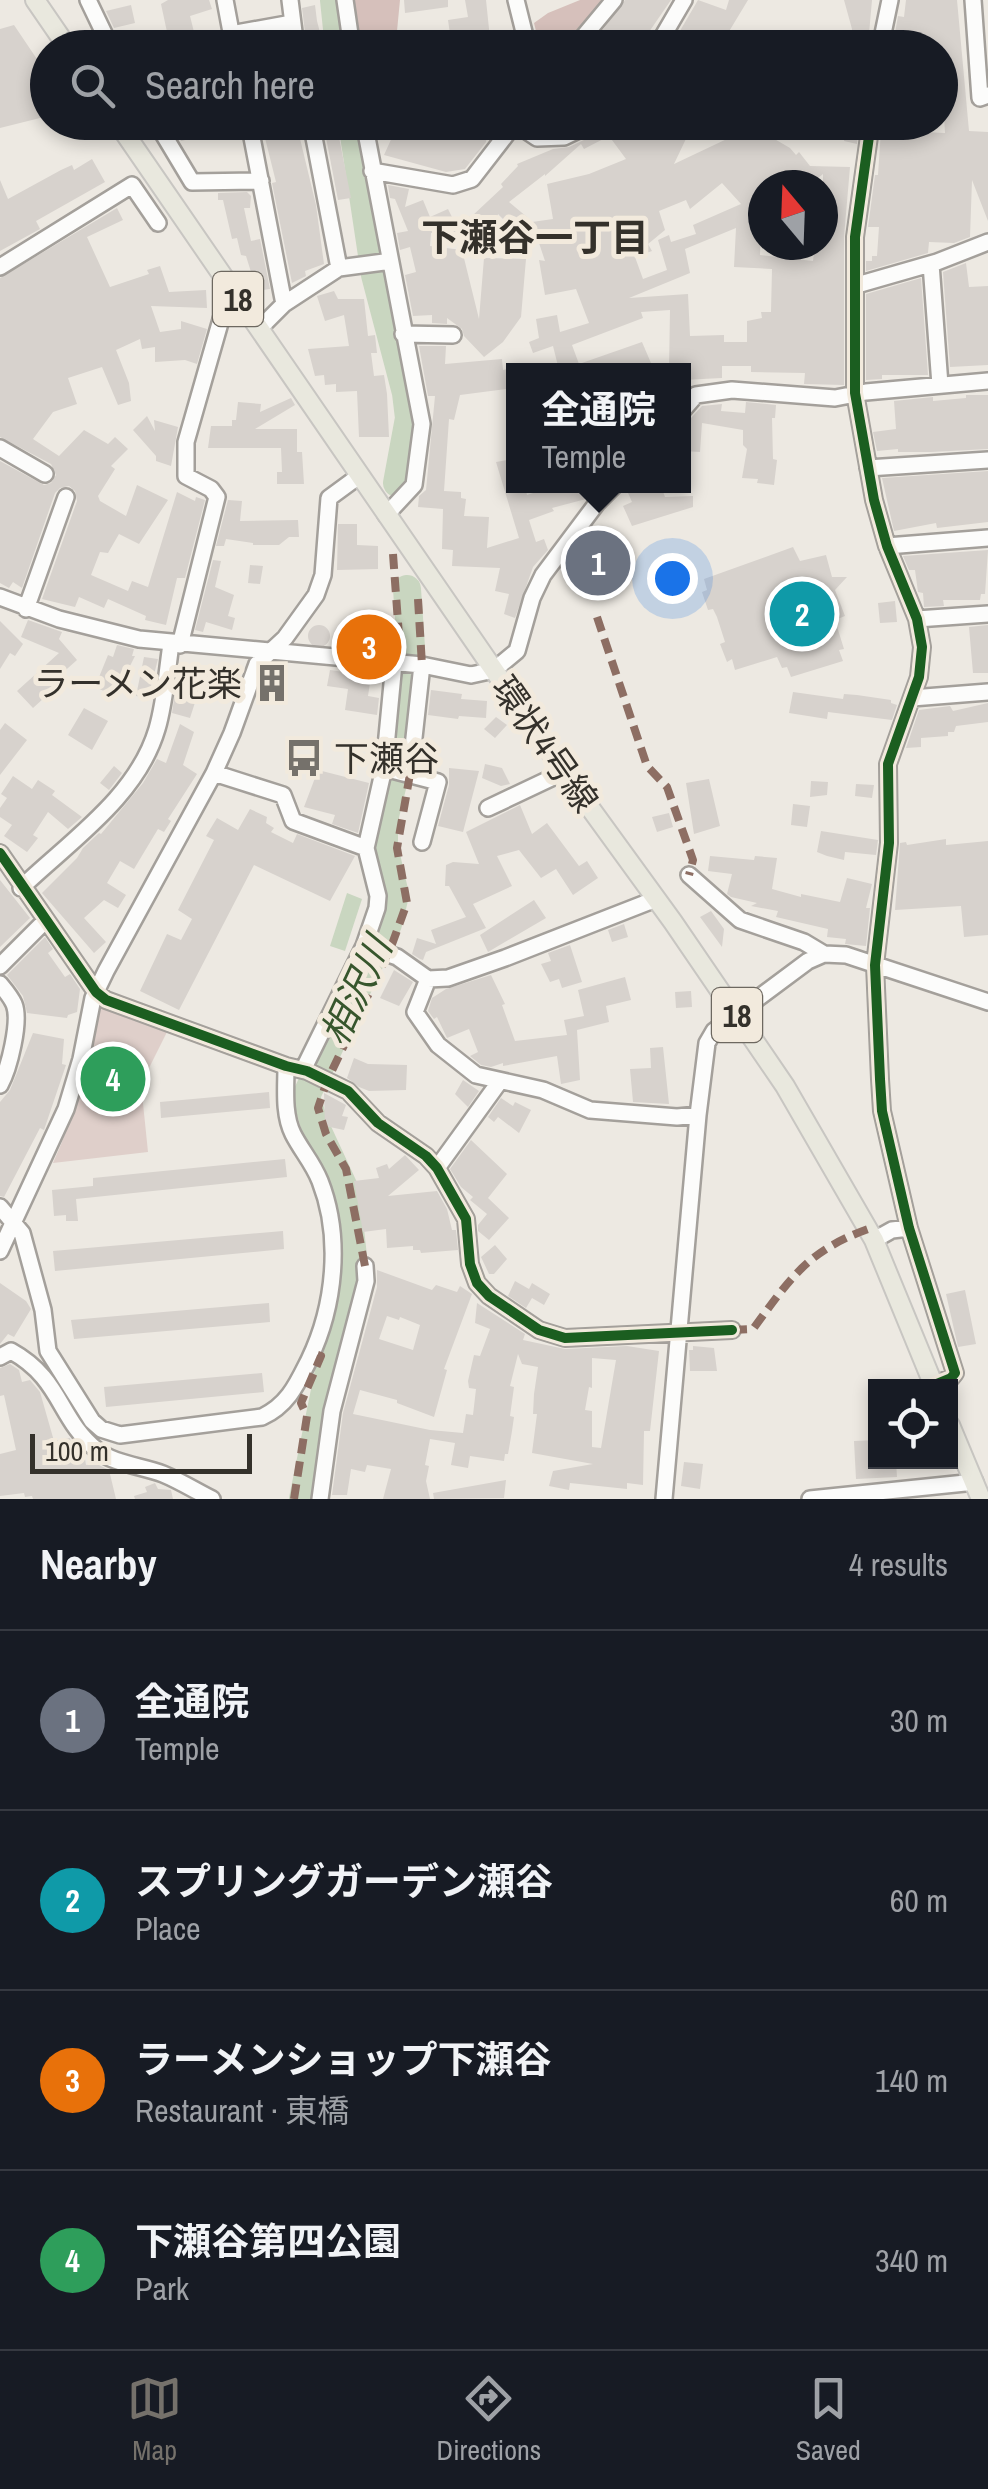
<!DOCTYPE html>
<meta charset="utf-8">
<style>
body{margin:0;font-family:"Archivo Narrow","Noto Sans JP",sans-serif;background:#242831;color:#f1f3f6}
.controls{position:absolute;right:30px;bottom:30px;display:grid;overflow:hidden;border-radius:0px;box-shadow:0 5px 15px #0003}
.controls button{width:90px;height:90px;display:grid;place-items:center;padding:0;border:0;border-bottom:2px solid #363941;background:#171b24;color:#f1f3f6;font:50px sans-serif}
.compass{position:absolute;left:748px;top:170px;width:90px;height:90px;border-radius:50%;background:#171b24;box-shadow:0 5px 15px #0003;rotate:341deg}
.scale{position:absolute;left:30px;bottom:25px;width:222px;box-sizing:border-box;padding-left:10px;border:5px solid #34312b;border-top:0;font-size:28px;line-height:35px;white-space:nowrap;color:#34312b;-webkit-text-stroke:8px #f2eadd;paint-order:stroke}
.you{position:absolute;left:672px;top:578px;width:35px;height:35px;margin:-25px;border:8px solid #fff;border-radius:50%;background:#1a73e8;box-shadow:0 0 0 15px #1a73e833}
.badge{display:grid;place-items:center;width:65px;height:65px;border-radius:50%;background:#75716b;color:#fff;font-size:32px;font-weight:700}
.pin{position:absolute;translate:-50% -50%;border:5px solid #fff;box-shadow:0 2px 10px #0006}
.popup{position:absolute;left:506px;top:363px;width:185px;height:130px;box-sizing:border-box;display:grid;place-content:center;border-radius:0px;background:#171b24;filter:drop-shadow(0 2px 8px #0005);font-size:32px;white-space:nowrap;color:#9ea1a6}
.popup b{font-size:38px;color:#f1f3f6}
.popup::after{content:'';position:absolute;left:50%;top:100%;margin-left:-20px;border:20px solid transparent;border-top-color:#171b24}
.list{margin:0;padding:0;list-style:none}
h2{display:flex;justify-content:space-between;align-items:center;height:130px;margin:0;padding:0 40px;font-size:42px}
h2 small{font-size:32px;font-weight:400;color:#9ea1a6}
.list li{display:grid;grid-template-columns:65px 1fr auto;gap:30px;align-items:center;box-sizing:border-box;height:180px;padding:0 40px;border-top:2px solid #363941}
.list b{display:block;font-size:38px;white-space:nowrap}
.list p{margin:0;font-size:32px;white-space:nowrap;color:#9ea1a6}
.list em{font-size:32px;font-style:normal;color:#9ea1a6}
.icon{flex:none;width:55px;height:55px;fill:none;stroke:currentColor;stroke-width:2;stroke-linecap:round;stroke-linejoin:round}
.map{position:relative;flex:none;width:988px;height:1499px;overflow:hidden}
.search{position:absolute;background:#171b24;box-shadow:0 5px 15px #0003;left:30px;right:30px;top:30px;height:110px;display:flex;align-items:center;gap:25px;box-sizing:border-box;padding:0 35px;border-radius:55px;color:#9ea1a6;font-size:38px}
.sheet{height:850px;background:#171b24}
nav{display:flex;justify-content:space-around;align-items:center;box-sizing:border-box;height:140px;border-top:2px solid #363941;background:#171b24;font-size:28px;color:#9ea1a6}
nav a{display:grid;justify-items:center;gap:5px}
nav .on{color:#75716b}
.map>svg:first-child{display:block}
</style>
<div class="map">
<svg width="988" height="1499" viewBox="0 0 988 1499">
<rect width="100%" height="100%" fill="#ede9e2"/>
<path fill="#dfcfca" d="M100,1001L168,1030L141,1084L148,1152L53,1163C77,1111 88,1057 100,1001Z"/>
<path fill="#d6c0bb" d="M351,0H400L397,31L407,47H359Z
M580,0H603L561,47H540L534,23L548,13Z"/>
<path fill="#c9d6c0" d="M347,893L362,899L345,951L330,946Z"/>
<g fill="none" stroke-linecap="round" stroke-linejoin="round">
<path stroke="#c9d6c0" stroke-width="28" d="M334,0L339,48
M352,122L375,275L406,393L409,418L397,483
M303,1499L331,1361L346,1325L355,1275L346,1192L314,1123L306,1096L388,924L395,895L384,847V820L399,759L411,647L407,589"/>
</g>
<path fill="#d7d2cd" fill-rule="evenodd" d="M168,0H209L212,9L190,16L198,48H162L159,34L167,32L161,4Z
M404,0H448V7L405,13Z
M465,0H486L491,48H452L448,20L468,17Z
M625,0H671L638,48H589Z
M698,0L726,10L729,0H748L719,48H670Z
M844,0H872L868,45L850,42L852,29Z
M906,0H957L969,131L988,132V221L972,180L970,237L954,243L929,242L928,253L866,271V261H872V256H877L879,227H868L875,175H878L881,130L945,133L940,48H919L920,44L904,40L905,35L895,33L898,16L904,17Z
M131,5L135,23L114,28L106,11Z
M315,5L317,21L324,48H307L302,8Z
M14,25L47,74L48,116L0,128V29Z
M283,36L285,48H256V44Z
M174,122H238L239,128L181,141Z
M261,122H296L316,205L324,264L305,271L306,276L292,283L272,183L276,182Z
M323,122H336L351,198L338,200Z
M399,122H417L415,126L445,132H487L486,142L465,169L446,172L384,155Z
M606,122H694L674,164L731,137L706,122H745L790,148L796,155L799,152L810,166L850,167L844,237V385L804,384L805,373L751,372V366H722V378L683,380V370H669L670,310L641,312L643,318L572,345L579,364L642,342L654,370H622L617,366L607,370H559L553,346L533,353L529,342L539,338L536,319L557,315L560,332L589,323L576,289L545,295L539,260L545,261L532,222L553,219L547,184L589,174L626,159L609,136L584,149L581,144L545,176V174L509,202L527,217L526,242L498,214L496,227L471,234L431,233L430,246L462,250L479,319L484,258L526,259L521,317L503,342L484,357L464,336L462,329L447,318V324L432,323V315L413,316L405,275L416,272L410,247L400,250L397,233L408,231L395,199L390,198L388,185L409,189L405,207L423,200L430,217L448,209L454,221L472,216L503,187L501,184L518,166L517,164L553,149L569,147L601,132ZM823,174V245H815L813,261L760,255L763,185H787L798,176L806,184H811ZM722,183L741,204L693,225L696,234L671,242L669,235L658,240L667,270L643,279L635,257L652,251L648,244L665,230L659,211L686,200L690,209ZM736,228L734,267L772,269L771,312H761L762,318L747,321V342H724V335L690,336L688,294L629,298L690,273L685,249Z
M847,124L859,127L857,144L844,141Z
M92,159L105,182L36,221L40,229L0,251V180L8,199L61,170L72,165L74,170Z
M247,192L251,196L250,208H244L251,241L260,239L270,289L263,290L251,272L246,256L241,255L237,238L232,239L223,200H218V193Z
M117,208L123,220L87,237L110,287L149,274L147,270L160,266L169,292L206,290L207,308L151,306L160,332L181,329V321L207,329L197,364L185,360L155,362V347L142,349L140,339L116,350L129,383L131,401L118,405L102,367L68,378L77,404L53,412L33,439L59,456L84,430L108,444L115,437L128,449L111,466L115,469L98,496L100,501L126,516L137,485L168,500L139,544L119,534L108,553L100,552L91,575L128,591L132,581L148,587L177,492L195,501L196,497L205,500L185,578H177L166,625L145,620L146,616L108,599L104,608L79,597L75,607L42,599L77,501L75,491L69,486L60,488L55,493L22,588L13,582L9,588L0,583V461L44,485L51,483L56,475L51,464L0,437V278Z
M966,263L969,287L988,286V365L950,367L943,272Z
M921,278L928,375H882V379L866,380V294Z
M334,291L338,299H364L368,336L375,335L377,353H371L374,376L384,375L387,394L389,437H359L357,391L336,392V384L325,385L324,375L315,376L308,349L349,346L344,315L325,321L317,296Z
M446,346L445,364L502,359L503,370L513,368V388L460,395L454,420L449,419L444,491L461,492V498L466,499L464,516L489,517L487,548L519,538L496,462L513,459V486H525L527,495L554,486H585L586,499L552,508L554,511L529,520L536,542L544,539L548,550L533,567L515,618L504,614L509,594L495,591L500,568L452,566L453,550L442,549L443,509L418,507L419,496L426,490L435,396H428L419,346Z
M966,395H988V449L931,452H898V449L877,451L873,432L896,429L894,401L933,397V401L966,398Z
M291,398L295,405L255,429H297V452H302L304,484H277V472H282L281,448H208L211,426H232V420H236L238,402L261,404L260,412Z
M746,402L776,405L775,418H772L773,459L777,460L774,485L757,483L758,479L742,478L747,449L743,445V430L702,423L700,452L683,451V421L691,418L702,406L722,404L721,411L745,413Z
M147,416L155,431L154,420L178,427L171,466L156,461V456L133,430Z
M988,471V522L937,528L936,523L894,531L882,478Z
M625,486H661L665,497L693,496V507L632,526L623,506L632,502Z
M228,500L242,501L240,521L298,520L299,537H289L279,545H253V543L226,539L224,546H216Z
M338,524H357V545L378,546V569L337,570Z
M605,538L613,559L568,579L562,568L570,558L585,548L584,545Z
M793,547L800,561L826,555L832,577H847L835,590L845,616L835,620L844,649L839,650L843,661L791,677L787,667L782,668L777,657L735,670L732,659L727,662L720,644L725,642L717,617L713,609L708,610L702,592L707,590L704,579Z
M988,550L985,594H981L980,600H943L944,606L924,607L923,593L918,592L915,570H909L903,556Z
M213,560L221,561L215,587L234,595L228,616L235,618L232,630L206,622L203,632L195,630Z
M250,565L263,566L260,584L248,583Z
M895,601L897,622L880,623L878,603Z
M28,620L62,632L59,639L77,660L50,684L55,688L33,708L17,691L59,653L21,637Z
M363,620L379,621L377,650L363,648Z
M0,621L23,644L15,656L10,653L0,669Z
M308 636a11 11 0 1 1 22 0a11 11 0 1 1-22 0Z
M988,625V673H973L969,627Z
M117,645L134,649L132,656H135L115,696L95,687L108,655L113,657Z
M144,657L158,659L148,698L136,696Z
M179,666L208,675L204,688L200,687L190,718L172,713Z
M272,666L283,668L276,701L261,698Z
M216,668L238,675L234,690L211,683Z
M330,670L371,676L368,696L379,698L377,715L345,710L348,689L327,686Z
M431,690L462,694L461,699L487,701L486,718L459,716L458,719L428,715Z
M793,692L843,699L844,694L857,695L891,700V703L897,705L892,720L828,712L827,719L789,713Z
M988,703V722L956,726L954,732H948V736L921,738V747L906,748L919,710L950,706L953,711Z
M84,708L108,721L92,750L68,735Z
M496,717L507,725L495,738L484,729Z
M5,723L27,740L0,775V730Z
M180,724L194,732L183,765L197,774L168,819L171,821L164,832L158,829L134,869L120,861L107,883L126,895L118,908L104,900L84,918L106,942L94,953L42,893L77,858L83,848L99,833L101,834L143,783L157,759L166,763Z
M485,764L502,768L510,784L501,786L482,778Z
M114,766L122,773L109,790L100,783Z
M449,768L479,771L463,832L438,826L449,785Z
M318,770L369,783L358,833L332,824L335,815L304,807Z
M13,776L32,789L38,780L55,791L52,795L82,817L68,829L48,812L33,835L38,838L27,852L4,836L12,825L0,817V808L7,798L1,794Z
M709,779L720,826L694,834L686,783Z
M811,781L828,782L827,795L810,797Z
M856,784L874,785L872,798L855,796Z
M793,804L810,806L807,827L791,825Z
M520,805L532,834L547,823L579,866L587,861L598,878L573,895L556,869L541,878L519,850L497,856L512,886L473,904L486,928L426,952L423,960L420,959L412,954L417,938L436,944L431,930L466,917L449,886H445L446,865L453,862L479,864L466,832Z
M250,809L267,817L266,823L274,828L271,832L293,843L297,834L355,856L330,901L254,865L179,1010L140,991L167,934L181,940L192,919L178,910L214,840L206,836L217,818L238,830Z
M669,813L673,827L657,832L652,817Z
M821,831L878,840L876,855L845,852L844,860L827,856L817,852Z
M946,839V845L988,841V935L964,937L961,906L895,910L900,843L906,842L907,845Z
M710,856L754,860L755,856L777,858L772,889L801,897V894L840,902L847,878L872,884L866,908H870L866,946L845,944L846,939L827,937L828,929L776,917L778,911L751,906L757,903L731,897L727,894L732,874L708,871Z
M0,880L30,918L0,947Z
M534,900L546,918L488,952L480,935Z
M711,911L724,929L722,947L700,917Z
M624,924L628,937L612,942L608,930Z
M45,937L53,949L48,953L65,977L70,974L80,989L77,1012L68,1015L67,1018L27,1013L23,996L7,975Z
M570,945L582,982L562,988L559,979L550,982L541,964L551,961L548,953Z
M394,970L413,982L399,1006L380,998Z
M491,975L505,1004L502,1005L515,1041L567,1035L564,1020L584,1016L578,990L625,977L631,1000L606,1006L609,1022L577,1030L580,1080L561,1084L557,1056L503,1066V1063L491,1067L481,1065L470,1056L478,1052L469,1029L447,1038L437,1017L434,1019L428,1011L432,998L446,989Z
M691,991L692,1007L676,1008L675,992Z
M33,1033L64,1039L62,1064L66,1065L44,1130L40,1128L4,1197L0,1196V1102L10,1090Z
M663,1047L669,1104L633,1102L630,1069L651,1068L650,1048Z
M354,1058L368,1064L407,1065L406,1090L369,1091L359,1087L347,1078Z
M463,1080L479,1091L468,1107L455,1094Z
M269,1092L270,1108L161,1118L160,1102Z
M324,1093L346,1105L342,1116L348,1117L344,1130L325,1126Z
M501,1098L513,1106L515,1102L531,1110L519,1133L498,1117L494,1122L488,1117Z
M471,1140L507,1174L488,1198L509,1218L489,1240L478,1231V1225L487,1214L470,1200L473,1197L461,1187L450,1169Z
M405,1155L419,1170L388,1196L437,1191L447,1209L452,1230H456L458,1250L421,1253L420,1250H413V1246L387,1248L386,1229L363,1232L354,1181L379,1178L376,1168L387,1164L389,1169Z
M285,1159L287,1177L76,1199L78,1221H66V1215L54,1216L52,1190L93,1186V1178Z
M283,1231L284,1249L55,1271L53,1251Z
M495,1245L507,1259L494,1274H489L481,1257Z
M377,1270L432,1290L436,1285L457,1292L460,1286L472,1294L444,1369L447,1370L434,1417L397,1403V1400L360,1390L353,1414L430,1430L463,1433L466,1414L473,1415L476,1389L469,1388L468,1381L474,1355L480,1356L490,1329L475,1323L477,1303L525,1334L523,1340L565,1349L627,1346L659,1351L650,1431H644L643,1485L627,1483V1489L570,1483L569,1490L549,1486L553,1471L593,1464L532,1453L537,1414H533L534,1394L538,1367L522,1364L518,1354L510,1386L514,1387L510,1416L514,1417L512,1431L508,1454H505L504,1461L470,1456L468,1468L451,1465L455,1443L430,1439L425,1465L429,1466L426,1481L430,1499H383L391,1469L367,1465L365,1472L351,1469L347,1495H332L343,1413L377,1287ZM387,1316L399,1320L400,1317L420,1325L413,1350L379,1339ZM592,1358L616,1360L601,1448L592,1447V1411L585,1410L589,1387L592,1388Z
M515,1281L529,1289L532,1283L550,1294L544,1305L532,1298L526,1308L508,1296Z
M0,1283L26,1301L31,1309L14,1337L8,1334L0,1344Z
M965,1290L976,1344L958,1347L946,1294Z
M269,1303L270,1322L74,1339L71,1320Z
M693,1346L714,1348L717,1371H690L689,1350H693Z
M10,1364L19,1370L22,1382L30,1380L40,1392L54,1441L70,1438L74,1461L85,1459L86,1465L95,1463L109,1470L116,1499H33L32,1496L25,1497L24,1493L0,1496V1454L16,1450L4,1395L0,1396V1368Z
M262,1373L264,1392L106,1407L104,1387Z
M876,1440V1462H896L897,1477L856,1479L854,1441Z
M684,1462L703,1464L700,1489L681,1486Z
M506,1480L504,1498L434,1499L433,1493Z
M155,1483L158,1489L171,1490L173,1499H135L134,1496L147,1492L145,1487Z"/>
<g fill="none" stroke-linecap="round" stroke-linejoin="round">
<g stroke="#a4a09b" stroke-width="20">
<path id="minor" d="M88,0L111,48
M225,0L234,48
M290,0L296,48
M345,0L352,48
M516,0L528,48
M973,0L980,98L988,95
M231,34L292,23
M574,48L614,0
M656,48L684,0
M880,48L890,0
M156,122L192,182L261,181
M249,122L284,304L259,329
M311,122L339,268
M364,122L422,424L414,485L386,515
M871,122L855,237V393L874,500L887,546L917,619L922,647L919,677L888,764L889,843L875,965L880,1079L882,1111L909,1228L955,1373L951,1378L934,1385
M516,124L537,138L564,137L595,122
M372,171L453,185L472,179L516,122
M931,264L940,385
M0,267L132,185L158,223
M857,285L937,262L988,242
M284,304L339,268L384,262
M403,334L453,335
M683,410L696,395L732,390L835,398L866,392L988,381
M0,448L45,474
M868,468L988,460
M887,546L988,538
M0,597L59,619L139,639L422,665L471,675L494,670L517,651L532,598L543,575L597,503L614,486
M26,609L66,497
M917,619L988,614
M180,645L217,497L211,489L186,476V442L230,288
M912,698L988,692
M384,768L438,782L422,842
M214,773L283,795L293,821L366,848
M410,774L422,665
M488,808L564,772
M0,853L96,992L106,1000L286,1066L307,1071L348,1091L378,1123L426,1156L437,1168L466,1219L470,1264L477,1283L489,1296L539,1330L565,1338L732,1330
M689,875L740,920L804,942L824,954
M21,888C70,841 137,797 157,729C165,702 167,671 171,644
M656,899L505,958L448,978L428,979L415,1012L438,1045L476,1075L543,1090L590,1110L677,1117L698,1115
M364,946L397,957L428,979
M0,966L45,921
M0,984C5,990 11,997 14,1004C21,1021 9,1069 0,1085
M303,1070L364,946L377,908L378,896L366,848L384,768L394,663
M437,1168L500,1081
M0,1207L22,1233L43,1310L48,1351L92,1421L101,1429L120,1435L262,1417C288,1405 297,1384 309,1360C335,1306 342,1237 320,1181C313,1163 301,1150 293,1134C283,1114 286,1088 286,1066
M874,1240L892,1230L909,1228
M0,1251L66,1109L81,1059L93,998L106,971L214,773L232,733L257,664L285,638L316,595L323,575L329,498L359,476
M0,1357L11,1351C62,1379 58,1419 97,1450C113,1464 143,1466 163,1474C180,1481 196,1491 212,1499
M320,1499L332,1411L366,1281L365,1266
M664,1499L698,1115L707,1043L714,1031L808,961L824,954L846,955L988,1002
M810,1499L975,1482"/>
</g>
<g stroke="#c8c6c2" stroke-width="22">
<path id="major" d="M35,0L68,48
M117,122L564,772L673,922L785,1086L874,1240L934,1386
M950,1425L981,1499"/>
</g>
<use href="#minor" stroke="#fcfcfb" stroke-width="15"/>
<use href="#major" stroke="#e9e8de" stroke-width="18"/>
<path stroke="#8d6e63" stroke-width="8" stroke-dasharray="15 8" stroke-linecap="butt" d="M393,554L399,636L394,663
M418,599L422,665
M597,617L647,766L667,787L693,860L689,875
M365,1266L346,1169L326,1134L318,1108L327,1081L391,947L407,903L397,848L410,774
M732,1330L753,1329C790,1279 807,1251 868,1229
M294,1499L307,1416L301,1403L321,1356L312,1353"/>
<g stroke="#f2eadd" stroke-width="16">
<path id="cycleway" d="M871,122L855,237V393L874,500L887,546L917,619L922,647L919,677L888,764L889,843L875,965L880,1079L882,1111L909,1228L955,1373L951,1378L934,1385
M0,853L96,992L106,1000L286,1066L307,1071L348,1091L378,1123L426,1156L437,1168L466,1219L470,1264L477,1283L489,1296L539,1330L565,1338L732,1330"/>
</g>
<use href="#cycleway" stroke="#1b5e20" stroke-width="10"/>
</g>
<defs>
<g id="building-bare" transform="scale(3)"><path d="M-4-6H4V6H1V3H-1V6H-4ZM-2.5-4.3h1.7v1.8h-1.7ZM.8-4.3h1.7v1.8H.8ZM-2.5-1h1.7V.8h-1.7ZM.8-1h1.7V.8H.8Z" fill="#75716b" stroke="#f2eadd" stroke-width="2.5" paint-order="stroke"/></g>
<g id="bus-bare" transform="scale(3)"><path d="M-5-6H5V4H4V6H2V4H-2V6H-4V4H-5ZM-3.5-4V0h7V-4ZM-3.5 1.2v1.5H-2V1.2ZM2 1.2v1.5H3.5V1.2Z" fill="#75716b" stroke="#f2eadd" stroke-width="2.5" paint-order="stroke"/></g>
</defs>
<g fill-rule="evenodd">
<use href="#building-bare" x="272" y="683"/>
<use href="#bus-bare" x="304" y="758"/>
</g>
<g text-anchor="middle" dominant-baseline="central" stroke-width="10" stroke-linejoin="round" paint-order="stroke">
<g fill="#f2eadd" stroke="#6d6860" stroke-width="2.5">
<rect x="213" y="272" width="50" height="54" rx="8"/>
<rect x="712" y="988" width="50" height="54" rx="8"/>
</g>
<g font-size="32" font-weight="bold" fill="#34312b">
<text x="238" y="299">18</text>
<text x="737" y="1015">18</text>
</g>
<g font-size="35" fill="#34312b" stroke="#f2eadd" text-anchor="end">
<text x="242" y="683">ラーメン花楽</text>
<text x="334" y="758" text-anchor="start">下瀬谷</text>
</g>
<g font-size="35" fill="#34312b" stroke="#f2eadd">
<text transform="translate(545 744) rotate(55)">環状4号線</text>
</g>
<g font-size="38" font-weight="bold" fill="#34312b" stroke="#f2eadd">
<text x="535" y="237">下瀬谷一丁目</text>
</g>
<g font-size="38" font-style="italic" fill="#37562d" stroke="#f2eadd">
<text transform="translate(356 991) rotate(-65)">相沢川</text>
</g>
</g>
</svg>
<div class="controls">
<button><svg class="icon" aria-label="locate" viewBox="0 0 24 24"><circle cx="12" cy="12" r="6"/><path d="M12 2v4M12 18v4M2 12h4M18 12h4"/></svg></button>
</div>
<svg class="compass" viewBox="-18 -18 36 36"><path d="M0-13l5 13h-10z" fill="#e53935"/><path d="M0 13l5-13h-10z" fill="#9ea1a6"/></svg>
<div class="scale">100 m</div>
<div class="you"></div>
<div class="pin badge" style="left:598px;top:563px;background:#6b7280">1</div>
<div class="popup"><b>全通院</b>Temple</div>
<div class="pin badge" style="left:802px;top:614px;background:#0f9aa8">2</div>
<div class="pin badge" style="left:369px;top:647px;background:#e8710a">3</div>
<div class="pin badge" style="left:113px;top:1079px;background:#2e9e5b">4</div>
<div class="search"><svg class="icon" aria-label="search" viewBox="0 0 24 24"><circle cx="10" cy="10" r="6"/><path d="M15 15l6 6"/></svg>Search here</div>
</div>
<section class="sheet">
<h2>Nearby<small>4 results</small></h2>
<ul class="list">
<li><span class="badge" style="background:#6b7280">1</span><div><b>全通院</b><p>Temple</p></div><em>30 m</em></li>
<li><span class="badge" style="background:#0f9aa8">2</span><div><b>スプリングガーデン瀬谷</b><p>Place</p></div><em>60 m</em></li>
<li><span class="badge" style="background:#e8710a">3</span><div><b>ラーメンショップ下瀬谷</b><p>Restaurant · 東橋</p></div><em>140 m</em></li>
<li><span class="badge" style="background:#2e9e5b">4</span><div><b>下瀬谷第四公園</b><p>Park</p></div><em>340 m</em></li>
</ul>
</section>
<nav>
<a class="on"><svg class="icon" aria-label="map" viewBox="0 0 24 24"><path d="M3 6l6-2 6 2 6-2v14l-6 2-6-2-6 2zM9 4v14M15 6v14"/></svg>Map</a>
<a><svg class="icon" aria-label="directions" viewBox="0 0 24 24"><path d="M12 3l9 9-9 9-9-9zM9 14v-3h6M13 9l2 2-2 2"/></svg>Directions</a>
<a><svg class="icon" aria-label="saved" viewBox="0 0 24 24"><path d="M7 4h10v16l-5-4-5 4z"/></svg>Saved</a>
</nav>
